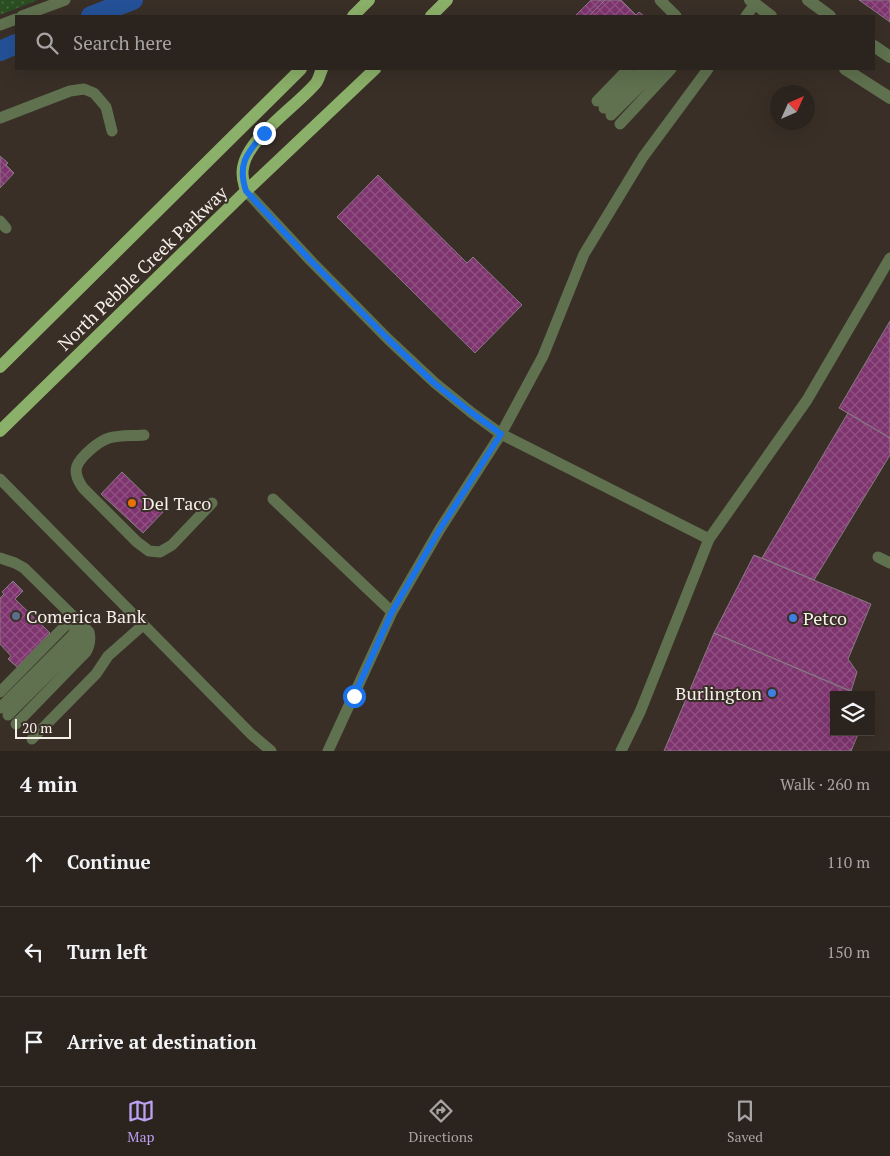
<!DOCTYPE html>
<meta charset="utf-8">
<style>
body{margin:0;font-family:"PT Serif",serif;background:#372f2a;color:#f1f3f6}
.controls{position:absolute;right:15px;bottom:15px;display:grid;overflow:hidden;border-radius:0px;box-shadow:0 5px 20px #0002}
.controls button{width:45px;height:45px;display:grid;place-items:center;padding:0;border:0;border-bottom:1px solid #47403b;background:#2b231d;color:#f1f3f6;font:25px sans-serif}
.compass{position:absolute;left:770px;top:85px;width:45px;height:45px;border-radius:50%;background:#2b231d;box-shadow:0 5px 20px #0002;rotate:45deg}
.scale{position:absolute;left:15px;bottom:12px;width:56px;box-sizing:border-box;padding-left:5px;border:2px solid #f5efea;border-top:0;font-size:14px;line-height:18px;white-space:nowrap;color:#f5efea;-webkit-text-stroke:4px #392f27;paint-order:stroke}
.stop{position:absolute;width:15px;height:15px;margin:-11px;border:4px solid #1a73e8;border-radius:50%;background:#fff}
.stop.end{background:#1a73e8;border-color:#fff;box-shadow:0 1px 5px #0008}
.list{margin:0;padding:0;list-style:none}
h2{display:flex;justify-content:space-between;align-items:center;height:65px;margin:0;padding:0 20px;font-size:21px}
h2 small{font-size:16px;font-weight:400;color:#a6a4a4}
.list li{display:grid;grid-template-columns:32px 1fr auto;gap:15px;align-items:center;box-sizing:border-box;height:90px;padding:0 20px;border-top:1px solid #47403b}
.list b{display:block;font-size:19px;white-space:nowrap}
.list em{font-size:16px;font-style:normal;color:#a6a4a4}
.icon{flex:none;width:28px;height:28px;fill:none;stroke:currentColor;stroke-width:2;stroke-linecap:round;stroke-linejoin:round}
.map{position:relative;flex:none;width:890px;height:751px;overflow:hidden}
.search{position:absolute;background:#2b231d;box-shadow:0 5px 20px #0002;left:15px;right:15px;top:15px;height:55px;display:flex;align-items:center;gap:12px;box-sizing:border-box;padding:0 18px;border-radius:0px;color:#a6a4a4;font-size:19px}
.sheet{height:335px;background:#2b231d}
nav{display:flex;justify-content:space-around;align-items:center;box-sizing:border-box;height:70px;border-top:1px solid #47403b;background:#2b231d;font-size:14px;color:#a6a4a4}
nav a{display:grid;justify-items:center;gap:2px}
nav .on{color:#bca0f2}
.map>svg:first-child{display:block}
</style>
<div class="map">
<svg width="890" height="751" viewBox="0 0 890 751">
<defs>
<pattern id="green-dots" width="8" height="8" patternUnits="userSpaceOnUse" patternTransform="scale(1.25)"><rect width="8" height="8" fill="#2a4e22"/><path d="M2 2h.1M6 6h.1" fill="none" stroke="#4a6842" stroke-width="1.8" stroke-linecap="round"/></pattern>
<pattern id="building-cross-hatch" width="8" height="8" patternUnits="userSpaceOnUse" patternTransform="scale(1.25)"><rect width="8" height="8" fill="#7e346e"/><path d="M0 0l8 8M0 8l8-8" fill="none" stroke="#915283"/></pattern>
</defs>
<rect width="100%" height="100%" fill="#392f27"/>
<path fill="url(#green-dots)" d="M0,0H38L0,15Z"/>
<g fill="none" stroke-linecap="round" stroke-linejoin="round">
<path stroke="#245197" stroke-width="20" d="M91,16L133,0
M0,51L16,44"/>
</g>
<path fill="url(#building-cross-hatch)" stroke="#867a83" d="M591,0H605L589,16H575Z
M605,0H621L636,15L639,12L644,16H589Z
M859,0H890V22Z
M0,156L8,163L6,165L14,173L0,188Z
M378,175L467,263L473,257L522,305L475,353L337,217Z
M890,321V438L839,408Z
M848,413L890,438V455L814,580L762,558Z
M122,472L163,512L143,533L101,494Z
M754,555L871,604L848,659L857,672L851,691L714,633Z
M13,581L23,591L15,599L50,633L17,667L8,659L11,656L0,644V598L4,594L2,592Z
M714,633L859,695H834V732H859L851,751H852H664Z"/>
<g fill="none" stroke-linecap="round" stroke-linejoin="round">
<path stroke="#5f714f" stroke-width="11" d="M660,0L676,16
M22,16L65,0
M746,16L755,4
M0,25L16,19
M597,101L628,69
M604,108L643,69
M611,115L657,69
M0,118L70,91L84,89L94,93L106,107L112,131
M620,124L671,69
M246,191L311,261L388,339L435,383L472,413L501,434L709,539
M0,221L6,228
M144,435C134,436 119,435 109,438C99,441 81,456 77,466C74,474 79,482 83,488L137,542L149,551L160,552L172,545L212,503
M0,479L251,734L271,751
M273,499L392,612
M878,557L890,563
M0,558L15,563L24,568L89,632C91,640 90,645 86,652L16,724
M0,692L64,627L68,621L69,612
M0,708L73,635L77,625L76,620
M8,715L76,647L82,637L84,627
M32,739L96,674L108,656L143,625
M328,751L392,612L440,529L501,434L543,356L584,254L643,157L708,69
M621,751L640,712L709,539L807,400L890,258"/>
<path stroke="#5f714f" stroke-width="12" d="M750,0L771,16
M808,0L830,16
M874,46L890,57
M845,69L890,98"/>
<path stroke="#8bb069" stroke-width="12" d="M353,16L369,0
M431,16L447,0
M246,191C244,183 241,176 243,168C247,138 297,106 316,83C319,79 320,73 322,69
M0,367L301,69
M0,431L246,191L375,69"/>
</g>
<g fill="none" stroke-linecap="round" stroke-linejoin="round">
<path stroke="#1a73e8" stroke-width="6" d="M264,133C247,153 237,164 246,191L311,261L388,339L434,383L472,413L501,434L440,529L392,612L354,696"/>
</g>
<circle fill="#e8710a" stroke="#392f27" stroke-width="2" cx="132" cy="503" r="5"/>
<circle fill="#5c6f8a" stroke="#392f27" stroke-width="2" cx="16" cy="616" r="5"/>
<g fill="#3f7fe0" stroke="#392f27" stroke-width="2">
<circle cx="793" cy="618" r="5"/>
<circle cx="772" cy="693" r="5"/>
</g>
<g text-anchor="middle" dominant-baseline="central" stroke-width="4" stroke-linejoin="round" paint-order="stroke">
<g font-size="18" fill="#f5efea" stroke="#392f27">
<text transform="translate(142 268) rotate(-44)">North Pebble Creek Parkway</text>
</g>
<g font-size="18" fill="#f5efea" stroke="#392f27" text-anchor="start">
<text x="142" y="503">Del Taco</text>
<text x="26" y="616">Comerica Bank</text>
<text x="803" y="618">Petco</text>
<text x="762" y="693" text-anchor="end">Burlington</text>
</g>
</g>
</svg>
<div class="controls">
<button><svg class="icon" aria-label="layers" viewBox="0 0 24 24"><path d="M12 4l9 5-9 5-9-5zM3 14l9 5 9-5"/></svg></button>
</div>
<svg class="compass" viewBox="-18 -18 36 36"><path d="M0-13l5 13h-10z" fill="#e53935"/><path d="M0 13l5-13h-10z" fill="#a6a4a4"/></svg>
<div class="scale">20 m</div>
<div class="stop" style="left:354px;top:696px"></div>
<div class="stop end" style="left:264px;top:133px"></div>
<div class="search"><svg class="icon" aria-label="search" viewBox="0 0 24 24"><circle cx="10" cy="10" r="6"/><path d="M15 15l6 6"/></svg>Search here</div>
</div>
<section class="sheet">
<h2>4 min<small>Walk · 260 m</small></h2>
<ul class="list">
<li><svg class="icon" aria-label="ahead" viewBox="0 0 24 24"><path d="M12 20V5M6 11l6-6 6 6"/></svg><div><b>Continue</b></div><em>110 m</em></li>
<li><svg class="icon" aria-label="left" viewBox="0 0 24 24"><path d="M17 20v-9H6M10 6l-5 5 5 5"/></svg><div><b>Turn left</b></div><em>150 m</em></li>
<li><svg class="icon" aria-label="arrive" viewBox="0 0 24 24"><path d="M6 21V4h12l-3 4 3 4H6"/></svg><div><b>Arrive at destination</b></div></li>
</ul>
</section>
<nav>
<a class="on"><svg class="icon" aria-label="map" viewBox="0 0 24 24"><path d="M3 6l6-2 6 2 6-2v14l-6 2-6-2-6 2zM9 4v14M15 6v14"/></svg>Map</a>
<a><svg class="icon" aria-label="directions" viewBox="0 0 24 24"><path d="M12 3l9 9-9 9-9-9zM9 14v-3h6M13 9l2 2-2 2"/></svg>Directions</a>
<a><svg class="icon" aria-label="saved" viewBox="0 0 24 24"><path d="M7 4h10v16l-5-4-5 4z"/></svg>Saved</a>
</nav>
